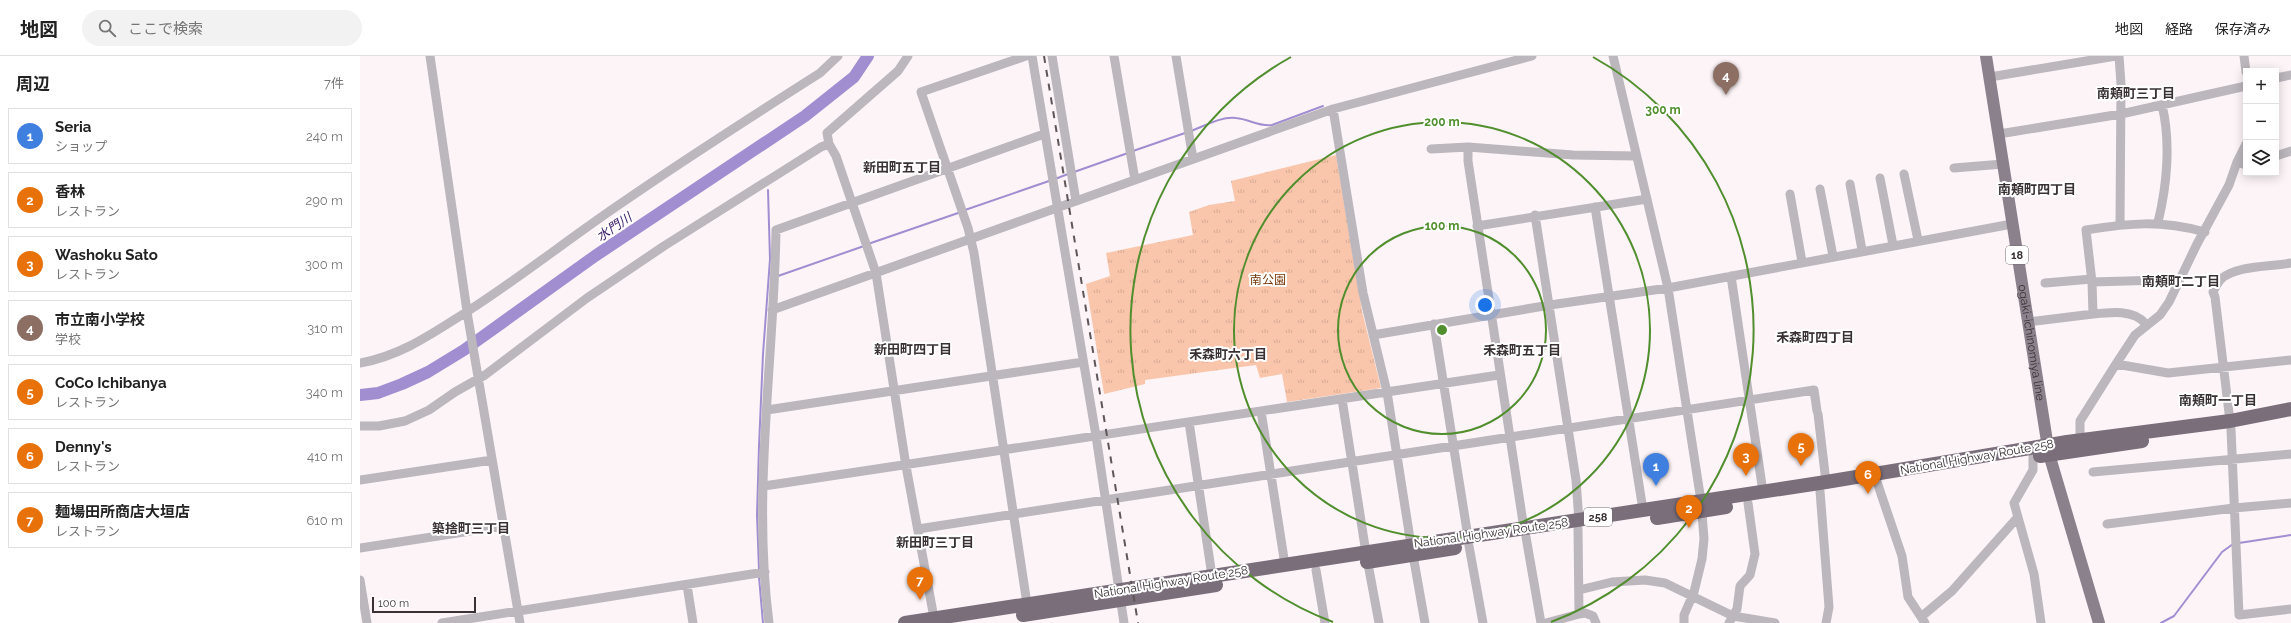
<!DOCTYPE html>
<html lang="ja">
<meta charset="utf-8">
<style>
body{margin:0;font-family:Raleway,"Noto Sans JP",sans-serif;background:#f2f2f2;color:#222}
.controls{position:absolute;right:12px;top:12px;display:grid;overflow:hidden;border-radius:0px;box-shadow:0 2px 10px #0003}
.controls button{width:36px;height:36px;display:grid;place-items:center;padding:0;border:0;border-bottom:1px solid #e0e0e0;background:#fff;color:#222;font:20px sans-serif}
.scale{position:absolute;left:12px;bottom:10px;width:104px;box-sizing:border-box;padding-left:4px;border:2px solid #393134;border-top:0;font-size:11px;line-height:14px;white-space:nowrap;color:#393134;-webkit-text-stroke:3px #fff;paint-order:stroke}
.you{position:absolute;left:1125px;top:249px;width:14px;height:14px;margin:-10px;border:3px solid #fff;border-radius:50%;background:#1a73e8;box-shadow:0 0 0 6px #1a73e833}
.badge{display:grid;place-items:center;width:26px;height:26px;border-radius:50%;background:#1a73e8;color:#fff;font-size:13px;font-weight:700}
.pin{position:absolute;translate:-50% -33px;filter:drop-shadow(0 1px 2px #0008)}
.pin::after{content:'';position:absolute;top:21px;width:14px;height:12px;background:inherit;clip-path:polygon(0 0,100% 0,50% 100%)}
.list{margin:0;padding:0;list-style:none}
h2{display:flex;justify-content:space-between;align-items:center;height:52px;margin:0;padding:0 16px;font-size:17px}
h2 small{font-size:13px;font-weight:400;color:#767676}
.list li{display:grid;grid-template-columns:26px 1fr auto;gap:12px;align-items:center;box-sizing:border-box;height:56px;margin:0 8px 8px;padding:0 8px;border:1px solid #e0e0e0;border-radius:0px}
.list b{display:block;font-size:15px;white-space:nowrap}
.list p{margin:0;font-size:13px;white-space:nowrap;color:#767676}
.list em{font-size:13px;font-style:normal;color:#767676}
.icon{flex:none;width:22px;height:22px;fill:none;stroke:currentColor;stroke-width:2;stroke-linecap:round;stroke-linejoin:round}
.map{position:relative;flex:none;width:1931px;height:567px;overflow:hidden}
header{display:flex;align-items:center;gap:24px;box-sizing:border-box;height:56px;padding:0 20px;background:#fff;border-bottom:1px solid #e0e0e0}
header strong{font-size:19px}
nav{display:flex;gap:22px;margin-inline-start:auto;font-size:14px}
.search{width:280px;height:36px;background:#f2f2f2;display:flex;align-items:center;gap:10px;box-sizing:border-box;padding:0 14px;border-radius:22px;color:#767676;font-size:15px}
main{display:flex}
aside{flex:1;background:#fff}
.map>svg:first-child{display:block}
</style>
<header>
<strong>地図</strong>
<div class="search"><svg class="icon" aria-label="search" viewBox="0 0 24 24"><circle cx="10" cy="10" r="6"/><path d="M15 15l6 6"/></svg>ここで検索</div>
<nav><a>地図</a><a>経路</a><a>保存済み</a></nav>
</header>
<main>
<aside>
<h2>周辺<small>7件</small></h2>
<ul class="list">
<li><span class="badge" style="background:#3f7fe0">1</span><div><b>Seria</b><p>ショップ</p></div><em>240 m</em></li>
<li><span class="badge" style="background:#e8710a">2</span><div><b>香林</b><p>レストラン</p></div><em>290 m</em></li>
<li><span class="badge" style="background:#e8710a">3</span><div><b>Washoku Sato</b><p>レストラン</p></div><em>300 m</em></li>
<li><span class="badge" style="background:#8d6e63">4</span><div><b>市立南小学校</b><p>学校</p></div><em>310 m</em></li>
<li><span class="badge" style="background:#e8710a">5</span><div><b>CoCo Ichibanya</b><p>レストラン</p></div><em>340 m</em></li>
<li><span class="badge" style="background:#e8710a">6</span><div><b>Denny's</b><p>レストラン</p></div><em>410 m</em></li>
<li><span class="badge" style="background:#e8710a">7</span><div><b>麺場田所商店大垣店</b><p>レストラン</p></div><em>610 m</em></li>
</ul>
</aside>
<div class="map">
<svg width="1931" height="567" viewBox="0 0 1931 567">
<defs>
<pattern id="park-tufts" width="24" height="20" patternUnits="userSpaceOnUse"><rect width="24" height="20" fill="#f9c6ab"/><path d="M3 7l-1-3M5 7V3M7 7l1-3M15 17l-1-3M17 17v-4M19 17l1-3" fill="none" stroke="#d6ab94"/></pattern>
</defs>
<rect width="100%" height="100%" fill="#fcf4f7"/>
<path fill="url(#park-tufts)" d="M976,99L1002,255L1021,332L927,346L922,318L900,322L896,309L785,324V328L744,338L726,228L750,220L746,197L833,179L829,156L849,149L875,145L871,125Z"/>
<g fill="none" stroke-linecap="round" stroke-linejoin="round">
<path stroke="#a08ed1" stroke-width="2" d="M831,75C844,70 862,60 876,62C889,63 899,71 912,69L963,50
M773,95L825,77
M714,116L768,97
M695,123L708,118
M605,154L689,125
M508,188L601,156
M418,220L504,190
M1879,487L1931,479
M399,514L397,459L399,390L403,298L410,203L408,134
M399,521L403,567
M1801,567L1814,560L1862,496L1873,488"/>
<path stroke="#a08ed1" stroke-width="12" d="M0,339L18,337L42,328L68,316L104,294L235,200L445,60L494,21L508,0"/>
<path stroke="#bcb6bd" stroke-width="9" d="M70,0L108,262L160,567
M548,0L538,15L467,77L469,88L476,100L516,217L546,410L574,562
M666,0L561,36L608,172L614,197L667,548
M672,0L736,380L764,567
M692,0L716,145
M754,0L775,124
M816,0L833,103
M1253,0L1308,232L1341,445L1344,483L1342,503L1334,536L1324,559V567
M1759,0L1761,28L1760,168
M1884,0L1886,16
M1630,21L1756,0
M1916,22L1931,19
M973,53L1003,237L1027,336L1051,489
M1639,78L1761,58L1886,30
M1108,91V105L1164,473
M1071,93L1108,91L1213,99L1276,100
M1916,100L1931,95
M1877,106L1886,109
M1594,112L1643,108
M1544,118L1558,184
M1520,122L1533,189
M1490,128L1502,194
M1460,133L1473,200
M1430,138L1442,206
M1235,151L1283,454
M1175,159L1216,424L1219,465
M1798,166C1807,130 1811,86 1802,49
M1117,170L1287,143
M1371,220L1403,436
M1732,226L1802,224L1818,229
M1685,227L1732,223
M412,254L973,53L1172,0
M1668,266L1733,258
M1074,268L1108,481
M1786,268C1774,253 1750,256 1733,258L1732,226L1726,174C1770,167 1800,164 1845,176
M1013,279L1190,249L1308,232L1652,168
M0,307C41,300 73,277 108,255C161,221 211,181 263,146C328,101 394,59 460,17L478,0
M1756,308L1808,317L1931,304
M982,343L1006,497L1019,567
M407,354L723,306
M901,355L925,509
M1458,358L1466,426
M1870,365L1855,241L1853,236C1855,232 1858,226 1861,223C1877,209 1911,211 1931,207
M829,366L852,520
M0,370H19L45,365L69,354L95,336L125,319L227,242L304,190L461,91L469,88
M1871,373L1879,559L1931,553
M1720,384V365L1756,308L1775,279L1800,259L1809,246L1837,188L1869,129L1877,106L1886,88
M1673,401V414L1654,447L1674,518L1681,567
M1733,416L1931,398
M0,424L132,404
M1517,426L1542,500L1548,541L1565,567
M404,430L1139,319
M1460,435L1469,551L1466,567
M1747,468L1874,452L1931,447
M558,473L1454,334L1457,355
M1166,481L1181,567
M1109,490L1123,567
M0,492L143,470
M1053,499L1065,567
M956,514L965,567
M0,524L7,567
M327,529L333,567
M1219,534L1252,526L1285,524L1305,527L1373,560L1415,567
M1219,558L1225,557L1233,560L1236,567
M1561,561L1592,535L1657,462
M82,567L405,516
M409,567C392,437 414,304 416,174L684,78
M1186,567L1219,558L1218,473
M1369,567L1377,553L1380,530L1390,519L1395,498L1388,447"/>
<path stroke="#8b818c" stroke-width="12" id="s1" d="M1626,0L1689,398L1739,567"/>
<path stroke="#7a6e7b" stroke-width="14" d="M1680,400L1782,385
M1297,462L1366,451
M1007,506L1095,492
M663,559L856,529
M545,567L1466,426L1707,386L1870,365L1931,353"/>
<path stroke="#5e5659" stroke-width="2" stroke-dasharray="7 7" stroke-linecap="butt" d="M684,0L778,567"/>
</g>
<g fill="none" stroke="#518e2d" stroke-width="2">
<circle cx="1082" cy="274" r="104"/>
<circle cx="1082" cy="274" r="208"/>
<path d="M973 566A312 312 0 0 1 931 1M1233 1A312 312 0 0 1 1191 566"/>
</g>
<g text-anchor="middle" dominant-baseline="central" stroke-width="4" stroke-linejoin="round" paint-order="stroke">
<g fill="#fff" stroke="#746f71" stroke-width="1">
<rect x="1646" y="190" width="22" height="18" rx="3"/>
<rect x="1224" y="452" width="28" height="18" rx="3"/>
</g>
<g font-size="11" font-weight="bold" fill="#393134">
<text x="1657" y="199">18</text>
<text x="1238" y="461">258</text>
</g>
<g font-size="12" fill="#763709" stroke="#fff">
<text x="908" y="224">南公園</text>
</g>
<g font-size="12" fill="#393134" stroke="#fff">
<text stroke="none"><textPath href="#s1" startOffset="290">ogaki-ichinomiya line</textPath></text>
<text transform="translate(1617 401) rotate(-10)">National Highway Route 258</text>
<text transform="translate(1131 477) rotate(-8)">National Highway Route 258</text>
<text transform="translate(811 526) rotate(-9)">National Highway Route 258</text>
</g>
<g font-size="13" font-weight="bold" fill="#393134" stroke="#fff">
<text x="1776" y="37">南頬町三丁目</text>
<text x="542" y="111">新田町五丁目</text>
<text x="1677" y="133">南頬町四丁目</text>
<text x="1821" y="225">南頬町二丁目</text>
<text x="1455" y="281">禾森町四丁目</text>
<text x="553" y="293">新田町四丁目</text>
<text x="1162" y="294">禾森町五丁目</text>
<text x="868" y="298">禾森町六丁目</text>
<text x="1858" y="344">南頬町一丁目</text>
<text x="111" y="472">築捨町三丁目</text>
<text x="575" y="486">新田町三丁目</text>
</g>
<g font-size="13" font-style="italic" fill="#3b1e6c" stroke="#fff">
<text transform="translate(254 171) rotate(-34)">水門川</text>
</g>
</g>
<circle cx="1082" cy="274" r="6" fill="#518e2d" stroke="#fff" stroke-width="2"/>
<g font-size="12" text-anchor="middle" font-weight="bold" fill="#518e2d" stroke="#fff" stroke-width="4" stroke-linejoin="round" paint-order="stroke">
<text x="1303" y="58">300 m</text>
<text x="1082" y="70">200 m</text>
<text x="1082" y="174">100 m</text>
</g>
</svg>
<div class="controls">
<button>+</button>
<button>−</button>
<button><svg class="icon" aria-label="layers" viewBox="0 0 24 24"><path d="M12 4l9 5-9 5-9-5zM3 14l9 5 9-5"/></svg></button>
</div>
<div class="scale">100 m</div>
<div class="you"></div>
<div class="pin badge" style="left:1296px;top:430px;background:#3f7fe0">1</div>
<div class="pin badge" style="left:1329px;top:472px;background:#e8710a">2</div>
<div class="pin badge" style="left:1386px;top:420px;background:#e8710a">3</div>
<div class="pin badge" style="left:1366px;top:39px;background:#8d6e63">4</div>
<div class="pin badge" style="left:1441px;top:410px;background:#e8710a">5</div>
<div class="pin badge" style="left:1508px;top:438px;background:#e8710a">6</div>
<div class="pin badge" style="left:560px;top:544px;background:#e8710a">7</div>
</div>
</main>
